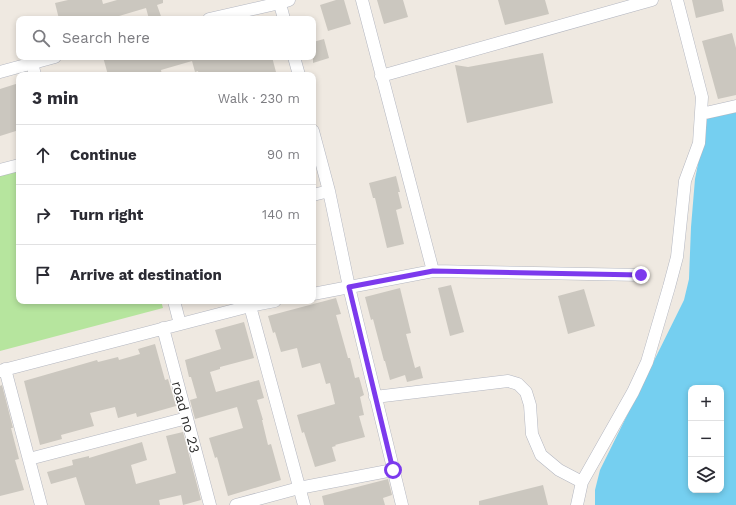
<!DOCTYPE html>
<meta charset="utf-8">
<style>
body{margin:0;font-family:"Work Sans",sans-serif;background:#f2f2f3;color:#2b2b33}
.controls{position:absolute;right:12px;bottom:12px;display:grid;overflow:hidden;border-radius:8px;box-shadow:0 2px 6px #0003}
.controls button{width:36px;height:36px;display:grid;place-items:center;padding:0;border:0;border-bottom:1px solid #e1e1e2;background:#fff;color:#2b2b33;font:20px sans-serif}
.stop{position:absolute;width:12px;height:12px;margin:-9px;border:3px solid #7c3aed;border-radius:50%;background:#fff}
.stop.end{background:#7c3aed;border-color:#fff;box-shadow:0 1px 4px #0008}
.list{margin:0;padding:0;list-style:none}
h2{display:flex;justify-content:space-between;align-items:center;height:52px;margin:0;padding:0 16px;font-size:17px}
h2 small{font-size:13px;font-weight:400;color:#7c7c81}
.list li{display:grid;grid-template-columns:26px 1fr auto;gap:12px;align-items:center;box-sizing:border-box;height:60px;padding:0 16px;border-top:1px solid #e1e1e2}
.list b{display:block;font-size:15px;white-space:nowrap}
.list em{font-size:13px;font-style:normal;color:#7c7c81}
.icon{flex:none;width:22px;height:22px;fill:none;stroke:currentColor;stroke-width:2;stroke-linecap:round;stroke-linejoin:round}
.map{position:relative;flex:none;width:736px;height:505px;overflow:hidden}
.search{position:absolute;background:#fff;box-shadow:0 2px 6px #0003;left:16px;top:16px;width:300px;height:44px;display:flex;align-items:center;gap:10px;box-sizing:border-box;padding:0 14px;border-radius:8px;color:#7c7c81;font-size:15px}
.panel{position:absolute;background:#fff;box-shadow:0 2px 6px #0003;left:16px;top:72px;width:300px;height:232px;border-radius:8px}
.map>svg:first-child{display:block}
</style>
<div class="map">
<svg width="736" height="505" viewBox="0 0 736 505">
<rect width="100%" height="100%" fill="#efe9e1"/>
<path fill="#b6e59e" d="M19,169V301H161L163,308L0,351V174Z"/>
<path fill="#75cff0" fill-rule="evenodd" d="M736,105V505H595V490L600,470L684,300L689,279L691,227L695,179L702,144L705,118ZM691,388H721V490H691Z"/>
<path fill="#cbc7bf" d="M68,0H102L103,4L117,0H163V3L157,5L162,19H149L146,8L109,19H59L55,3Z
M336,0H344L351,24L328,31L320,5Z
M377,0H403L408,17L384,24Z
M498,0H545L549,14L505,25Z
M692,0H722L724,11L696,18Z
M732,33L736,48V95L718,99L702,41Z
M324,39L329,58L313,63V42Z
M543,53L553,103L467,123L455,65L468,67Z
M103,57H272L276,72L266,75H199L198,71L195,72L192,61L161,70L162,75H108Z
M19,83V130L0,136V89Z
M396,176L400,192H398L402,208L396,210L404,244L387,248L375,198H373L369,183Z
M451,285L464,332L450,336L438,288Z
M400,288L411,333L406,334L415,368L420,366L423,378L407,382L405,375L390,380L385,361H384L373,319L371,320L365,297Z
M584,289L595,326L568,334L558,296Z
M336,298L341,314L336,315L348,358H350L355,378L359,377L364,395L360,397L364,415L359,416L365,437L335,445L336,446L332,447L336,461L315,467L304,432L302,433L297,415L335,404L330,383L326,384L320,363L302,368L297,348L281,352L275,332L273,333L268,316Z
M244,322L254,358L220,367V369L210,372L216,392L259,380L264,398L257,400L263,420H262L268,445L271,444L281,480L228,496L217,457L215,458L209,438L243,428L237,407L195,419L190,400L197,398L191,377H189L185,360L221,349L215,330Z
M155,344L165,380L168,379L176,406L137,417L136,413L118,418L115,407L90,413L94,426L61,435L62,439L40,445L24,381L97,360L98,362L118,357L119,360L140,354L138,349Z
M2,385L13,428H11L19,459L15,460L24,490L0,496V386Z
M183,432L201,500L183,505L181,495L159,500L160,505H85L76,477L51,484L47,472L73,465L72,460L89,456V458L142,442L147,460L131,465L136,484L176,473L166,436Z
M388,479L392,495L383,498L385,505H324L322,496Z
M543,485L548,505H479V501Z"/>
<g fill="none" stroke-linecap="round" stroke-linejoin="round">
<g stroke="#b4b7c1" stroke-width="13">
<path id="street" d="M279,0L284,19
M362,0L433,271
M209,19L280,3L289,0
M294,57L299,75
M32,63L35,75
M0,72L55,57
M381,76L652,0
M701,114L736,106
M313,131L329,191L349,287L402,505
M0,170L19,165
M313,195L329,191
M313,294L433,271L641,275
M174,301L180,324
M250,306L304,505
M163,328L210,505
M5,369L41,505
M0,371L250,306L275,301
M375,397L508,381L518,384L526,392L530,405L532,434L541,455L559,470L582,482
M29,459L187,418
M236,505L299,488L393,470
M577,505L582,482L633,392L647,362L669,287L677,257L685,181L699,143L702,97L677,0"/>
</g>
<use href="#street" stroke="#fff" stroke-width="12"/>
</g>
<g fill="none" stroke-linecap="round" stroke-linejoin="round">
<path stroke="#7c3aed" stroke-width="5" d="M393,470L349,287L433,271L641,275"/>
</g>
<g text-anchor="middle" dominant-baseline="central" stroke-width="3" stroke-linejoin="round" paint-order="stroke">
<g font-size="14" fill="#2e2e2e" stroke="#fff">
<text transform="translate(186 417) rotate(75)">road no 23</text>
</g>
</g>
</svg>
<div class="controls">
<button>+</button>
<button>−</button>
<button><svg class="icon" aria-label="layers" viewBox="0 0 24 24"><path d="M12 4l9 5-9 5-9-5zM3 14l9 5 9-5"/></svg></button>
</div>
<div class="stop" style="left:393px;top:470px"></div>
<div class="stop end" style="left:641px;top:275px"></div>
<div class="search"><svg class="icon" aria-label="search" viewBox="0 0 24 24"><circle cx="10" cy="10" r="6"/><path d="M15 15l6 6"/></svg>Search here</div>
<section class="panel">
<h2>3 min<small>Walk · 230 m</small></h2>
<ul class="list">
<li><svg class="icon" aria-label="ahead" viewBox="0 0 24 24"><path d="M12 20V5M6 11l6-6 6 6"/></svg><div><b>Continue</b></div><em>90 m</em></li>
<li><svg class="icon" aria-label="right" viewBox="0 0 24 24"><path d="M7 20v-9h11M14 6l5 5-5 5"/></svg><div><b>Turn right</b></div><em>140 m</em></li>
<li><svg class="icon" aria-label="arrive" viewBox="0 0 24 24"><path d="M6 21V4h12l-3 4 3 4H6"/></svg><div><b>Arrive at destination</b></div></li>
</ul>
</section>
</div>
